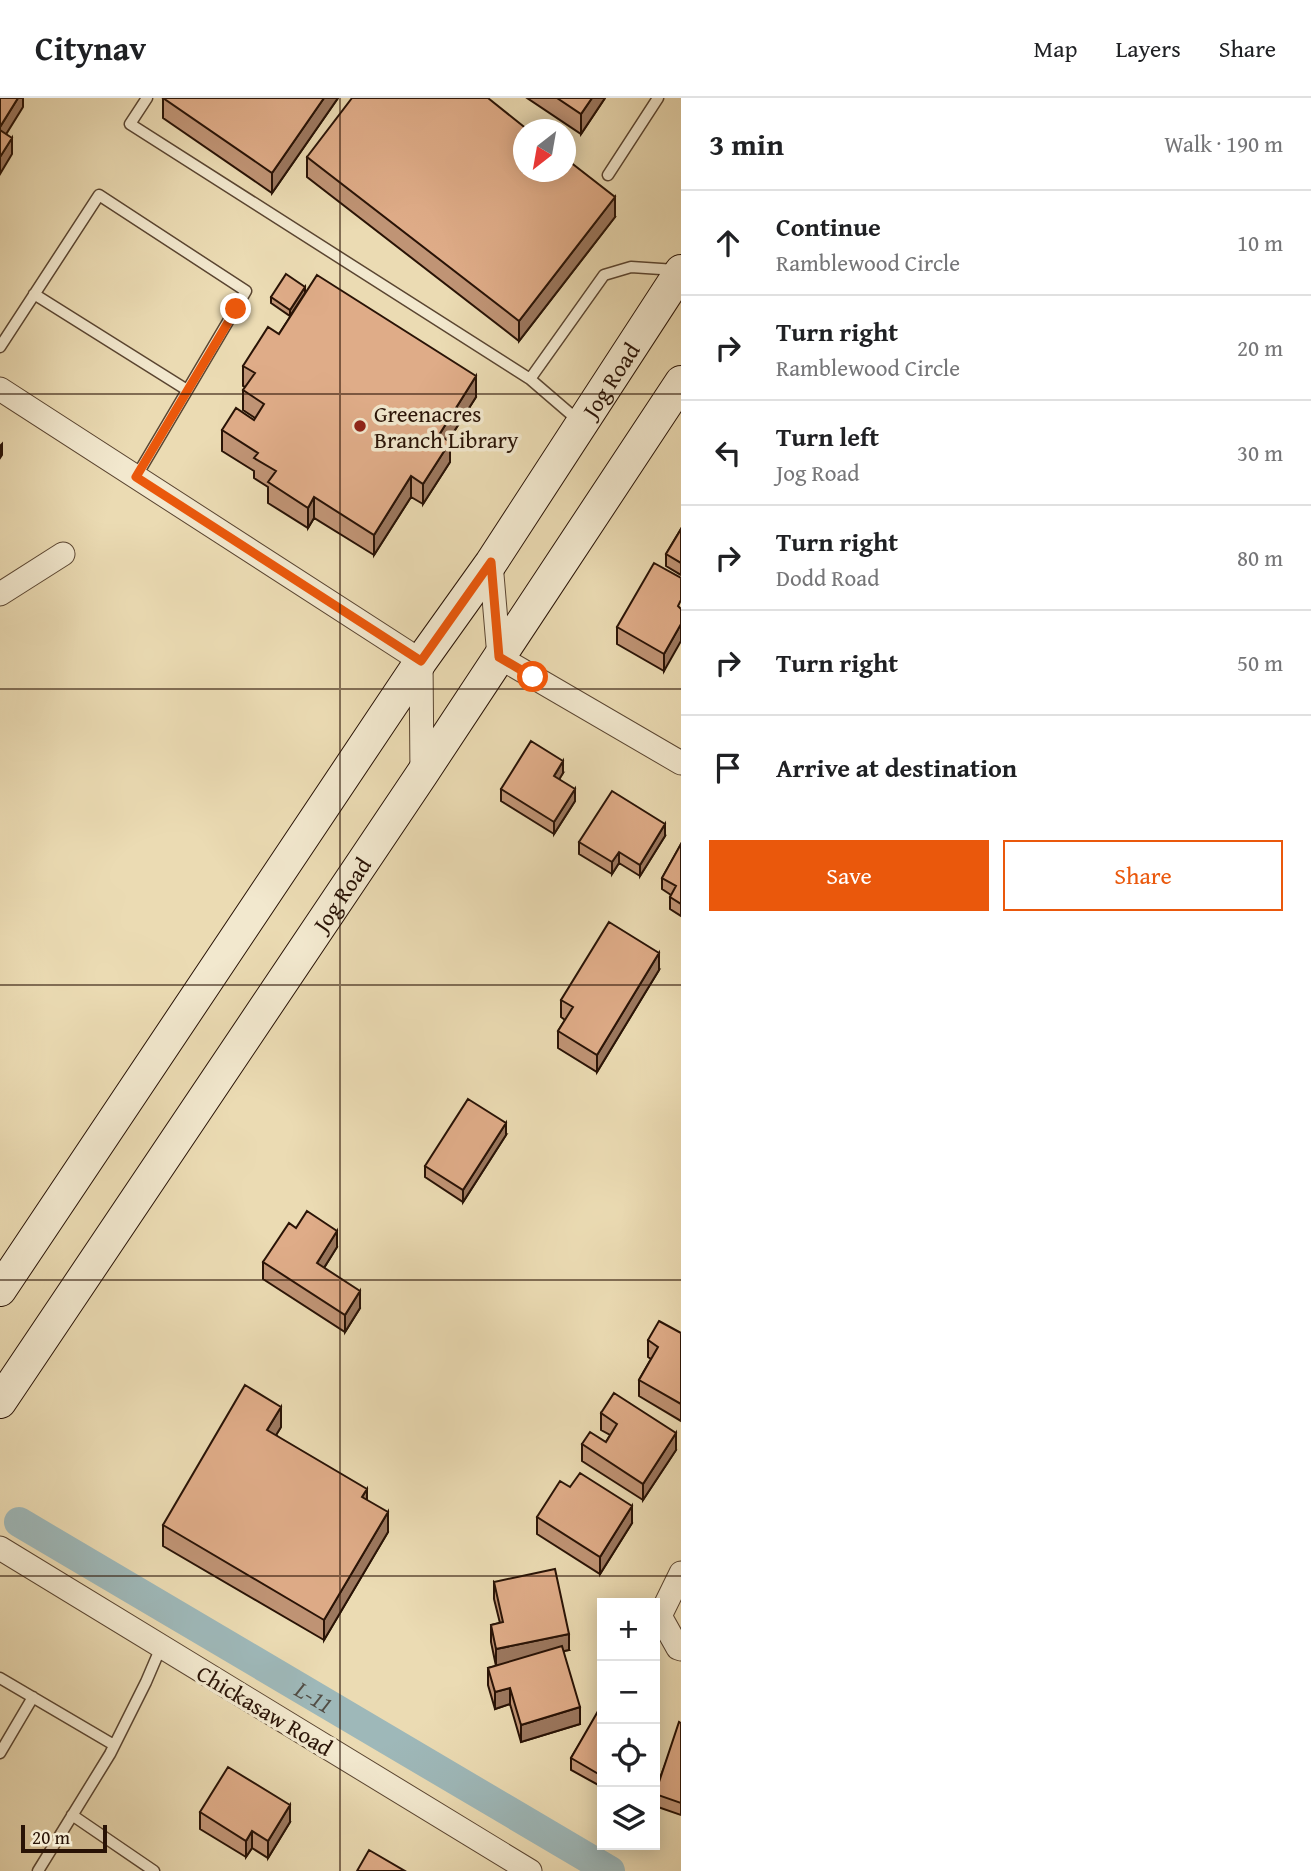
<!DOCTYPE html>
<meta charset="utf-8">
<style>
body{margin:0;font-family:"Gentium Book Plus",serif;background:#f2f2f2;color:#202124}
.controls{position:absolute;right:21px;bottom:21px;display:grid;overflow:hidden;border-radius:0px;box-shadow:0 4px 18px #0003}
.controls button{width:63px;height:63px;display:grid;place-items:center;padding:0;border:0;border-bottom:2px solid #e0e0e0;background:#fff;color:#202124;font:35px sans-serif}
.compass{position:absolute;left:513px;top:21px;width:63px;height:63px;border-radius:50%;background:#fff;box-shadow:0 4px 18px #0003;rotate:211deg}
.scale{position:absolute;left:21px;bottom:18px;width:86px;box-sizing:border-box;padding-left:7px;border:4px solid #291306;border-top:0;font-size:19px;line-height:24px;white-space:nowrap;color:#291306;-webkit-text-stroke:5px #f2e8ce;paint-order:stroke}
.stop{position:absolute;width:21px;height:21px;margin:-16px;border:5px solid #ea580c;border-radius:50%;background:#fff}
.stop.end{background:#ea580c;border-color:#fff;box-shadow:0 2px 7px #0008}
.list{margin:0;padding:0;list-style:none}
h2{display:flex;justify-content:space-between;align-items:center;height:91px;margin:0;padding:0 28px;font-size:30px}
h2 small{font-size:23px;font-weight:400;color:#757577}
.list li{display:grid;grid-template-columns:46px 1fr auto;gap:21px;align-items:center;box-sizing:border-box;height:105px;padding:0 28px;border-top:2px solid #e0e0e0}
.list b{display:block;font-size:26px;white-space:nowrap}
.list p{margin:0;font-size:23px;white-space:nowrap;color:#757577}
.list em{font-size:23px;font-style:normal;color:#757577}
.actions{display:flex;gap:14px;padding:21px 28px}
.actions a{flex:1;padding:16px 0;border:2px solid #ea580c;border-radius:0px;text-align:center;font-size:24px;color:#ea580c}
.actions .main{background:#ea580c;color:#fff}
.icon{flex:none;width:38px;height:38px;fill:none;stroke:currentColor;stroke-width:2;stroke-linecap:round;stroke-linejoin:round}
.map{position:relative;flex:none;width:681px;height:1773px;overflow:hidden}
header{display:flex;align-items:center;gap:42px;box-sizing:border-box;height:98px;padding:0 35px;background:#fff;border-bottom:2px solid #e0e0e0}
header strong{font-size:33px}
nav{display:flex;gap:38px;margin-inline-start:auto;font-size:24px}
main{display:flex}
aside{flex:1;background:#fff}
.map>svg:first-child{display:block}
</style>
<header>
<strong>Citynav</strong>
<nav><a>Map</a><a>Layers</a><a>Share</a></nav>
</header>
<main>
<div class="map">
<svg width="681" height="1773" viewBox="0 0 681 1773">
<rect width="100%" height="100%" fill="#ebdbb3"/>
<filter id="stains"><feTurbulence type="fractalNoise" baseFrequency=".00286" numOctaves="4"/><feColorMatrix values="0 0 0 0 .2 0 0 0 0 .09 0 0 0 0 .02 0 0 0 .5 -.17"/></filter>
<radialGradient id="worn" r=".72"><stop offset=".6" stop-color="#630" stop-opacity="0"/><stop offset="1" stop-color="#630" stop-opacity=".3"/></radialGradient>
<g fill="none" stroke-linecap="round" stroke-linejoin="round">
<path stroke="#9eb8b9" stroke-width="30" id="s1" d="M19,1424L610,1773"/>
<g stroke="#5a4531" stroke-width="13">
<path id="lane" d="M147,0L130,26L530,281L580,324
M608,77L658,0
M34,196L187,292
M0,249L99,97L246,193L136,379
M530,281L604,177L631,169L676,172
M0,1580L114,1647
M0,1655L33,1599
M72,1717L154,1773
M38,1773L110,1656L146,1584L161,1549"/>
</g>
<g stroke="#5a4531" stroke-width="25">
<path id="street" d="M0,291L421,563L422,676
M491,465L499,559L681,665
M0,496L63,456
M0,1450L530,1773
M681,1475L660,1518L678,1550L681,1551"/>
</g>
<g stroke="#291306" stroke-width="34">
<g id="secondary">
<path id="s2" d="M0,1192L421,563L491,465L681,173"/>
<path id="s3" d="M0,1304L422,676L681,284"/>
</g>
</g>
<use href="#lane" stroke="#f2e8ce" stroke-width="10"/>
<use href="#street" stroke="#f2e8ce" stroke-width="23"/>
<use href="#secondary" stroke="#f2e8ce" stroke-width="32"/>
</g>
<path fill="#c09475" stroke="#291306" stroke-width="2" d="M163,0H338L272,95L163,20Z
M527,0H605L581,36Z
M307,59L615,119L519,243L307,79Z
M305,195L476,299L448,343L450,364L423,406L411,399L374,457L314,420L308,430L268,405V389L254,380V373L222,353V332L254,322L255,320L243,312V292L245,289L243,288V268L279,236L305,196L290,218L271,205V199Z
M681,431V477L666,468V456Z
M681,480L664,573L617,546V529Z
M563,675L559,681L575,703L554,736L501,703V691Z
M665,738L640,778L619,765L612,776L579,756V744Z
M681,746V818L670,811V799L671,797L662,791V780Z
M659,872L597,974L558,950V933L565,922L561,919V902Z
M506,1037L463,1104L425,1079V1068Z
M296,1130L337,1149L324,1170L360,1210L345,1234L263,1181V1164Z
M681,1235V1323L639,1298V1282L651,1261L648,1259V1242Z
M601,1315L676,1352L643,1402L582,1363V1346L606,1344L610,1337L601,1332Z
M281,1329L276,1337L388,1434L324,1542L163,1448V1427Z
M570,1389L632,1425L600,1476L537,1436V1419Z
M494,1484L569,1552L563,1553L580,1626L521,1644L510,1606L495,1611L488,1587V1570L496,1568L491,1544V1527L500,1525L494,1501Z
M602,1609V1689L571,1672V1660Z
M681,1625V1717L655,1708V1693Z
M200,1714L290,1724L268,1760L252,1750L246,1759L200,1731Z"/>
<path fill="#9c785f" stroke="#291306" stroke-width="2" d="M18,0H23V9L0,46V29Z
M324,0H338L272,95V75Z
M592,0H605L581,36V16Z
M12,40V56L0,76V59Z
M615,99V119L519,243V223Z
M305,189V195L290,218V212Z
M476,278V299L439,357V337Z
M450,344V364L423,406V386Z
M2,346V357L0,360V348Z
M411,378V399L374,457V437Z
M314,399V420L308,430V410Z
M681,526V543L664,573V556Z
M563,663V675L554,690V678Z
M575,691V703L554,736V724Z
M665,726V738L640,778V767Z
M619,754V765L612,776V764Z
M659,855V872L597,974V957Z
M506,1025V1037L463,1104V1092Z
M337,1133V1149L317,1181V1165Z
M360,1193V1210L345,1234V1217Z
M281,1309V1329L267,1352V1332Z
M676,1335V1352L643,1402V1386Z
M367,1391V1411L362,1399Z
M632,1408V1425L600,1476V1459Z
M388,1414V1434L324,1542V1522Z
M569,1536V1552L496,1568V1551Z
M510,1590V1606L495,1611V1594Z
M580,1609V1626L521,1644V1627Z
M290,1707V1724L268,1760V1743Z
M252,1733V1750L246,1759V1743Z"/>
<path fill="#dfac88" stroke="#291306" stroke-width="2" d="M0,0H18L0,29Z
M163,0H324L272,75Z
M352,0H488L528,32H523V74H565V60L615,99L519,223L307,59Z
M557,0H592L581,16Z
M0,32L12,40L0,59Z
M286,176L305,189L290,212L271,199Z
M317,177L476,278L439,337L450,344L423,386L411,378L374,437L314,399L308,410L268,384L276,373L254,360L258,355L222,332L236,310L254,322L264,306L243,292L255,275L243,268L268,229L279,236Z
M681,431V465L666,456Z
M654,465L681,480V502L678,508L681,511V526L664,556L617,529Z
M531,643L563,663L554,678L575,691L554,724L501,691Z
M612,693L665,726L640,767L619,754L612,764L579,744Z
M681,746V806L670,799L676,788L662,780Z
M609,824L659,855L597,957L558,933L573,909L561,902Z
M468,1001L506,1025L463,1092L425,1068Z
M307,1113L337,1133L317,1165L360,1193L345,1217L263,1164L289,1125L296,1130Z
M659,1223L681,1235V1306L639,1282L658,1249L648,1242Z
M245,1287L281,1309L267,1332L367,1391L362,1399L388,1414L324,1522L163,1427Z
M614,1295L676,1335L643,1386L582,1346L590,1334L606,1344L617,1326L601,1315Z
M580,1375L632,1408L600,1459L537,1419L560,1383L570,1389Z
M555,1471L569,1536L496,1551L491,1527L503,1524L494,1484Z
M562,1548L580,1609L521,1627L510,1590L495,1594L488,1570Z
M601,1608L602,1609V1678L571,1660Z
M679,1624L681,1625V1705L655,1696Z
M228,1669L290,1707L268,1743L252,1733L246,1743L200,1714Z
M369,1752L405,1773H357Z"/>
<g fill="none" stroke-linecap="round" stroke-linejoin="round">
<path stroke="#ea580c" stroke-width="9" d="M236,211L136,379L421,563L491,464L499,559L533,579"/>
</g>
<path fill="none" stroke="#291306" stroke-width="2" stroke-opacity="0.55" d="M340,0V1773M0,296H681M0,591H681M0,887H681M0,1182H681M0,1478H681"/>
<circle fill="#8f2418" stroke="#f2e8ce" stroke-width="2.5" cx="360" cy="328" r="7"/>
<g text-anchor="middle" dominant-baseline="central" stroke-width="7" stroke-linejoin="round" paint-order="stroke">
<g font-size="23" fill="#291306" stroke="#f2e8ce">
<text stroke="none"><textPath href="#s2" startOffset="1096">Jog Road</textPath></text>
<text stroke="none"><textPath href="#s3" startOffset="612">Jog Road</textPath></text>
<text transform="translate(265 1612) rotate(31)">Chickasaw Road</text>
</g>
<g font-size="23" fill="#291306" stroke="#f2e8ce" text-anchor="start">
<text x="374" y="315">Greenacres<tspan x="374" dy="26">Branch Library</tspan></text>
</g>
<g font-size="24" font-style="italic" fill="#524d45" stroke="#f2e8ce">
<text stroke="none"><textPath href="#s1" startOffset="343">L-11</textPath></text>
</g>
</g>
<rect width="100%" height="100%" filter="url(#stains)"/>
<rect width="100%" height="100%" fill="url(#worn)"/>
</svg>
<div class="controls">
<button>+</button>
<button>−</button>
<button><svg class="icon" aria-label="locate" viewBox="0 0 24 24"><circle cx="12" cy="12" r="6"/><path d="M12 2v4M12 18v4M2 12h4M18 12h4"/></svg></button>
<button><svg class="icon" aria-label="layers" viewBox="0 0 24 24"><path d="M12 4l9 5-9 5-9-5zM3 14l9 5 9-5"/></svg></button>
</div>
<svg class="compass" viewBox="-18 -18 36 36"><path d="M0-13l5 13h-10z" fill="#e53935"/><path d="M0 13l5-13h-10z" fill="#757577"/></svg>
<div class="scale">20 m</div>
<div class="stop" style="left:533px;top:579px"></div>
<div class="stop end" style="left:236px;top:211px"></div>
</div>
<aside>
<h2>3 min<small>Walk · 190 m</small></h2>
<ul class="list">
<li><svg class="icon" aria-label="ahead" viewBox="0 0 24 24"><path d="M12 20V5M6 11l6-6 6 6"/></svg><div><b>Continue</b><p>Ramblewood Circle</p></div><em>10 m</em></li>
<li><svg class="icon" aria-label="right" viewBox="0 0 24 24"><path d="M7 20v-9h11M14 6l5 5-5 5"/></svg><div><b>Turn right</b><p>Ramblewood Circle</p></div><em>20 m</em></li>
<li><svg class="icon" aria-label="left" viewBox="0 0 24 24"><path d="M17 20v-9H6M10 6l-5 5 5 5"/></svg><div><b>Turn left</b><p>Jog Road</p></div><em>30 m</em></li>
<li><svg class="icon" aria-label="right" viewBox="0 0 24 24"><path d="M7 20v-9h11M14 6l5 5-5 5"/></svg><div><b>Turn right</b><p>Dodd Road</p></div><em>80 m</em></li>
<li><svg class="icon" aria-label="right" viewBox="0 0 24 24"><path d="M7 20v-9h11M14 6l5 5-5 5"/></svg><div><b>Turn right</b></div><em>50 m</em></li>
<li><svg class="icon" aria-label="arrive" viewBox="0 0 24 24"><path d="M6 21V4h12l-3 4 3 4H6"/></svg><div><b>Arrive at destination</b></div></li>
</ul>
<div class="actions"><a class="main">Save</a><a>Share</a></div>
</aside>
</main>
